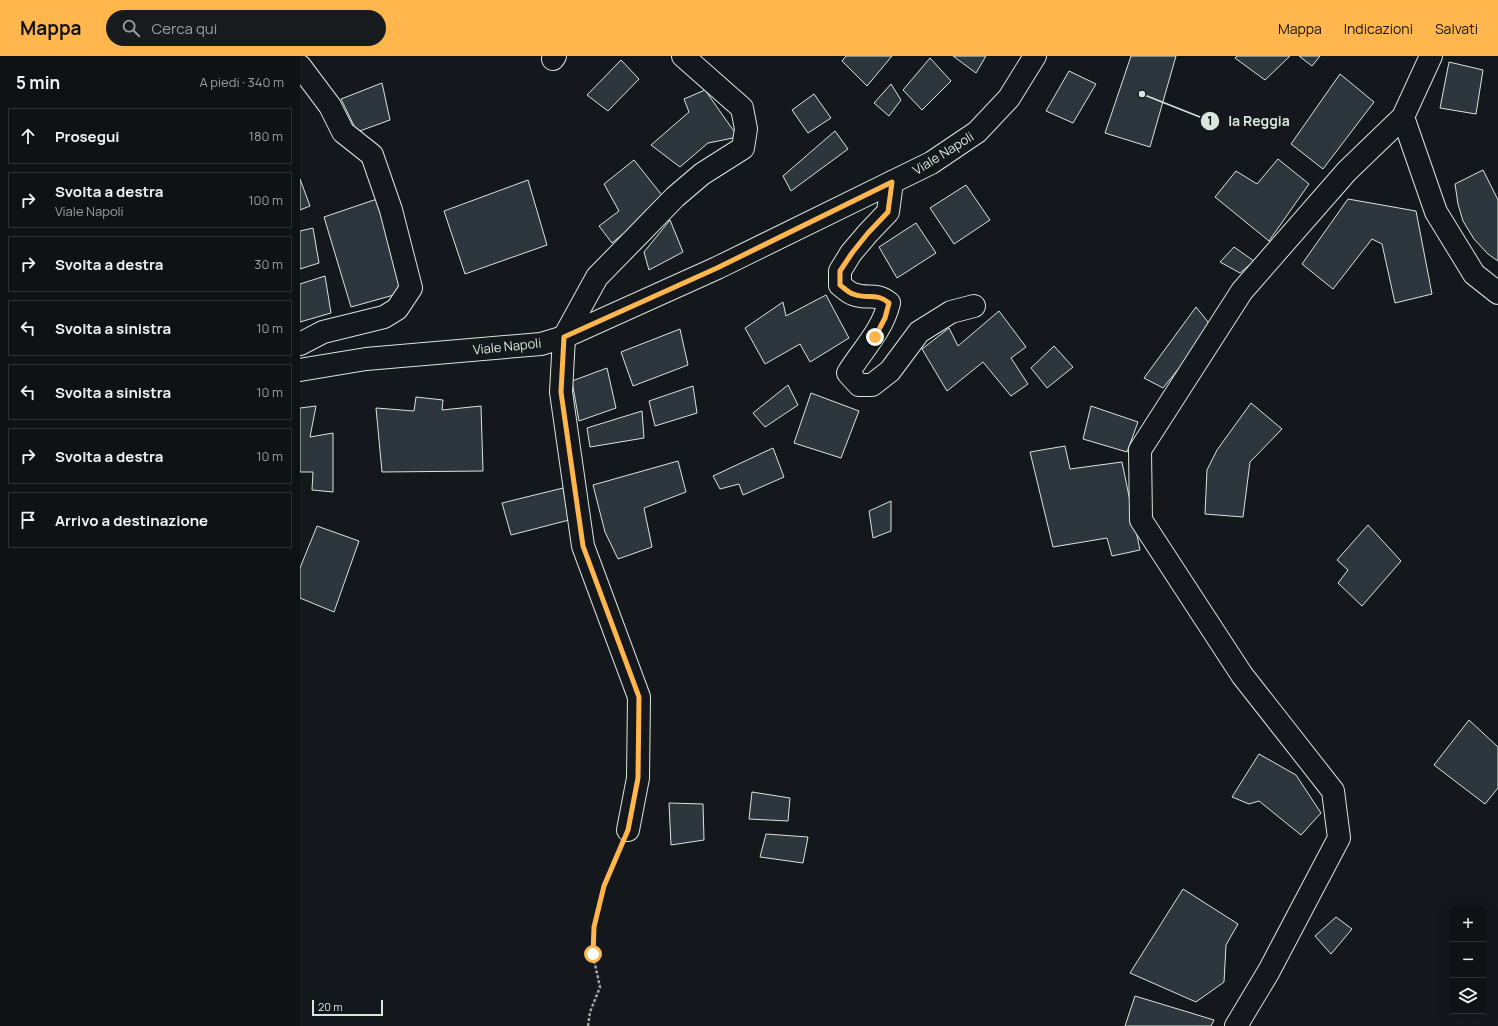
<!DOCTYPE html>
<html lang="it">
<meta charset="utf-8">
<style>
body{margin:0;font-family:Manrope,sans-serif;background:#181b1e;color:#f1f3f6}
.controls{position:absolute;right:12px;bottom:12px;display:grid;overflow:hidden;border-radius:0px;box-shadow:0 4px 16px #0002}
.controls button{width:36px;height:36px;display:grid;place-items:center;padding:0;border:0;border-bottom:1px solid #2f3234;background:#0f1215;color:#f1f3f6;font:20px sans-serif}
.scale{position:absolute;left:12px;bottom:10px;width:71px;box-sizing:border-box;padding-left:4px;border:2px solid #d8e6dc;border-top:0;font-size:11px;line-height:14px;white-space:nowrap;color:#d8e6dc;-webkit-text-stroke:3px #14181c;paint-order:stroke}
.stop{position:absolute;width:12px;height:12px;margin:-9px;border:3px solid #ffb74d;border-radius:50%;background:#fff}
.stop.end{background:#ffb74d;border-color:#fff;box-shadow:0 1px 4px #0008}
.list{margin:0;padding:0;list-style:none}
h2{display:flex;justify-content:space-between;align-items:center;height:52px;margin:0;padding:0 16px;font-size:17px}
h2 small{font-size:13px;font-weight:400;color:#9b9ea0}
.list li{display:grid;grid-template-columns:26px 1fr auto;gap:12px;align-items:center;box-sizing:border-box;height:56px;margin:0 8px 8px;padding:0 8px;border:1px solid #2f3234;border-radius:0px}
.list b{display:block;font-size:15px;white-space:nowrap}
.list p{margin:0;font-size:13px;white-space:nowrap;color:#9b9ea0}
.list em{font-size:13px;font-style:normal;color:#9b9ea0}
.icon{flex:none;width:22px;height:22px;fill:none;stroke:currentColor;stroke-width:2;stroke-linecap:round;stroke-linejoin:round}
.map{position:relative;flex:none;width:1198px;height:970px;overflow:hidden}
header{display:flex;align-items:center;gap:24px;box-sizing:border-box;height:56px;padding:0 20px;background:#ffb74d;color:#111}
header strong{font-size:19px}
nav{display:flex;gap:22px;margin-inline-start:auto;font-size:14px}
.search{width:280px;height:36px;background:#181b1e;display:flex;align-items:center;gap:10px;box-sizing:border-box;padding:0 14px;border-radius:22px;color:#9b9ea0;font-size:15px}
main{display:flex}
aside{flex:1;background:#0f1215}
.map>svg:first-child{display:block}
</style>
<header>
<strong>Mappa</strong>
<div class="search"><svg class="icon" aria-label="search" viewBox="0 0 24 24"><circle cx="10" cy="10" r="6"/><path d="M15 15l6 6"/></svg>Cerca qui</div>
<nav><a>Mappa</a><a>Indicazioni</a><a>Salvati</a></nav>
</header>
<main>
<aside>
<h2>5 min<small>A piedi · 340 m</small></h2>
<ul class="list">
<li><svg class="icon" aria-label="ahead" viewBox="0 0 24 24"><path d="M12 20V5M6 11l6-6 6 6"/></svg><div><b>Prosegui</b></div><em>180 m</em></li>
<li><svg class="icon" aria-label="right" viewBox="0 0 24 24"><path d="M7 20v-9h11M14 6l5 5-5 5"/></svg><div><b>Svolta a destra</b><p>Viale Napoli</p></div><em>100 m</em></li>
<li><svg class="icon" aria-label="right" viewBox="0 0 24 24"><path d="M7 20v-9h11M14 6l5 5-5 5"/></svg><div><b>Svolta a destra</b></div><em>30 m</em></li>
<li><svg class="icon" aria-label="left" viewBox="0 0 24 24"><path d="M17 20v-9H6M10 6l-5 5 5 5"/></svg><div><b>Svolta a sinistra</b></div><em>10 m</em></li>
<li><svg class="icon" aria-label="left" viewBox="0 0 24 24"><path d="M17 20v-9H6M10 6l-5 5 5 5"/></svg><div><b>Svolta a sinistra</b></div><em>10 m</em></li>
<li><svg class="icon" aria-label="right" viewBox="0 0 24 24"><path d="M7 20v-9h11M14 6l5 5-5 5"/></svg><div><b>Svolta a destra</b></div><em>10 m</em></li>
<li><svg class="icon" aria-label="arrive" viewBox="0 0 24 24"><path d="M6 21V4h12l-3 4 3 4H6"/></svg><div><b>Arrivo a destinazione</b></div></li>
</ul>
</aside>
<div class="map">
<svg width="1198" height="970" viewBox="0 0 1198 970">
<rect width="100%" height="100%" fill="#14181c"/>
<path fill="#2c363c" stroke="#d8e6dc" d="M546,0H592L567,30L542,5Z
M653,0H686L676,17Z
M831,0H876L850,91L805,77Z
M937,0H990L965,24L935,2Z
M999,0H1020L1012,10Z
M630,2L651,25L622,54L603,34Z
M321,4L339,23L308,55L287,39Z
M1149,6L1183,14L1176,58L1140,52Z
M769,15L796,28L773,67L746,55Z
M1040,18L1074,46L1023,113L991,88Z
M82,27L90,64L57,76L41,43Z
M591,28L601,44L589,60L574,47Z
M405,34L438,81L408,87L380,111L351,89L389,56L384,43Z
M514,38L531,62L508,77L492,54Z
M535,75L548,93L491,135L483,120Z
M978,103L1009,128L969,185L915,141L936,115L957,128Z
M334,104L365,143L312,187L299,170L319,155L304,128Z
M1183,114L1198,144V205L1188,198L1174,183L1163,165L1158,148L1155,128Z
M0,123L10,150L0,154Z
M228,124L247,189L165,218L144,155Z
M666,129L690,164L654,188L630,152Z
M77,143L101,237L51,251L24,161Z
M1048,143L1116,155L1132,238L1095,247L1082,188L1072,183L1033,233L1002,208Z
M370,164L383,196L349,214L344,196Z
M616,167L636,197L597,222L579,191Z
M13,172L19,207L0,213V175Z
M934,191L954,205L940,217L920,206Z
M25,220L31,257L0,266V228Z
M526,239L549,282L510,306L500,288L465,308L445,272L483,246L486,260Z
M896,251L912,271L863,332L844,322Z
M699,255L726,291L711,302L728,328L711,340L683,306L647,335L622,293L649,272L658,290Z
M380,273L388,309L333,330L321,296Z
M754,290L773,311L747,332L731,312Z
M307,312L316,352L279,365L272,325Z
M488,329L498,349L465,371L453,357Z
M393,330L397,357L355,370L349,345Z
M511,337L559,355L541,402L494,387Z
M116,341L143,344L142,354L181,350L183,415L82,416L76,352L114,355Z
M951,347L982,373L950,406L943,461L905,458L907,414L917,394Z
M16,350L10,381L33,377V436L12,434L13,416H0V352Z
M791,350L838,366L827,396L783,383Z
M342,355L344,382L290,391L287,372Z
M765,390L770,413L822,406L840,494L812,500L807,482L753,491L730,396Z
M473,392L484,421L443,439L439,428L420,433L413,420Z
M378,405L386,436L344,452L352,491L318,503L305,476L293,429Z
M263,432L269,464L211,479L202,447Z
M591,445V475L573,482L569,455Z
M1068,469L1101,505L1062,550L1038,527L1048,514L1037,504Z
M17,470L59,485L34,556L0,542V512Z
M1169,664L1198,691V732L1185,748L1134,709Z
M959,698L996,719L1021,757L1001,779L959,745L949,748L932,741Z
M452,736L490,742L488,765L449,763Z
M369,747L403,748L404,784L371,789Z
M466,778L508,781L503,807L460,801Z
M883,833L938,868L926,889L924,926L896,946L830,917Z
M1036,861L1052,873L1031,898L1015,880Z
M835,940L914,964L911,970H825Z"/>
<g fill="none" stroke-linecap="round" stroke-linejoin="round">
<g stroke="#d8e6dc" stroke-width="24">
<path id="minor" d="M253,3L255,0
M0,10L30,50L43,76L72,99L91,154L111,232L97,253L84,261L23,276L0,288
M1103,61L1136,156L1174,218L1198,237
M592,126L588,156L568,177L551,197L540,215V229C544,232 549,237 553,238C568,244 576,236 589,247C582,275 563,293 548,317L559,329H572L590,315L619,276L651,256L674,250
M328,774L338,722L339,641L283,490L261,336L264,281L297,221L341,176L375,141L402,118L443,92L446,73L442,52L383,0
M936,970L969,915L1039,782L1033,735L942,619L841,464L840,394L942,235L1047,115L1103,61L1131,0"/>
</g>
<g stroke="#d8e6dc" stroke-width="24">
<path id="major" d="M0,314L66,303L241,288L264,281L417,212L631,107L677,76L709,42L735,0"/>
</g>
<path stroke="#9da8a2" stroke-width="2.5" stroke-dasharray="3 2" stroke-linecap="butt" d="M288,970L290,956L300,931L293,899L294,871L304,830L319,795"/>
<use href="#minor" stroke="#14181c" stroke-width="22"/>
<use href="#major" stroke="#14181c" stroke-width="22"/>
</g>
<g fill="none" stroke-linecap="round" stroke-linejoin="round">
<path stroke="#ffb74d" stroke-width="5" d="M293,898L294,871L304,830L328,774L338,722L339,641L283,490L261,336L264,281L417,212L592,126L588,156L568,177L552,197L540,215V229C544,232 549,237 553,238C568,244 576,236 589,247L585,262L575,281"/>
</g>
<g text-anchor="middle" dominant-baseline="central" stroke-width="3" stroke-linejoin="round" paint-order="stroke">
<g font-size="13" fill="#d8e6dc" stroke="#14181c">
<text transform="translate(643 97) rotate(-32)">Viale Napoli</text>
<text transform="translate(207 290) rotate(-6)">Viale Napoli</text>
</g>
</g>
<path fill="none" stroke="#d8e6dc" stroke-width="1.5" d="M842 38L910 65"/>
<g fill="#d8e6dc" stroke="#14181c" stroke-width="1.5">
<circle cx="842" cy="38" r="4"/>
<circle cx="910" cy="65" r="10"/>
</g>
<g font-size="12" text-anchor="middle" font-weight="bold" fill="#111">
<text x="910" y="69">1</text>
</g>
<g font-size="14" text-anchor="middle" font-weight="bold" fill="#d8e6dc" stroke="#14181c" stroke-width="3" stroke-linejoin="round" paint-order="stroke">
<text x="959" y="70">la Reggia</text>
</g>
</svg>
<div class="controls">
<button>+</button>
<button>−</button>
<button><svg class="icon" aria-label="layers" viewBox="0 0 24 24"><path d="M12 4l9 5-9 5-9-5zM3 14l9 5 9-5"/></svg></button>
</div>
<div class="scale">20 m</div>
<div class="stop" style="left:293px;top:898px"></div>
<div class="stop end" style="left:575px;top:281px"></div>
</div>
</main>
